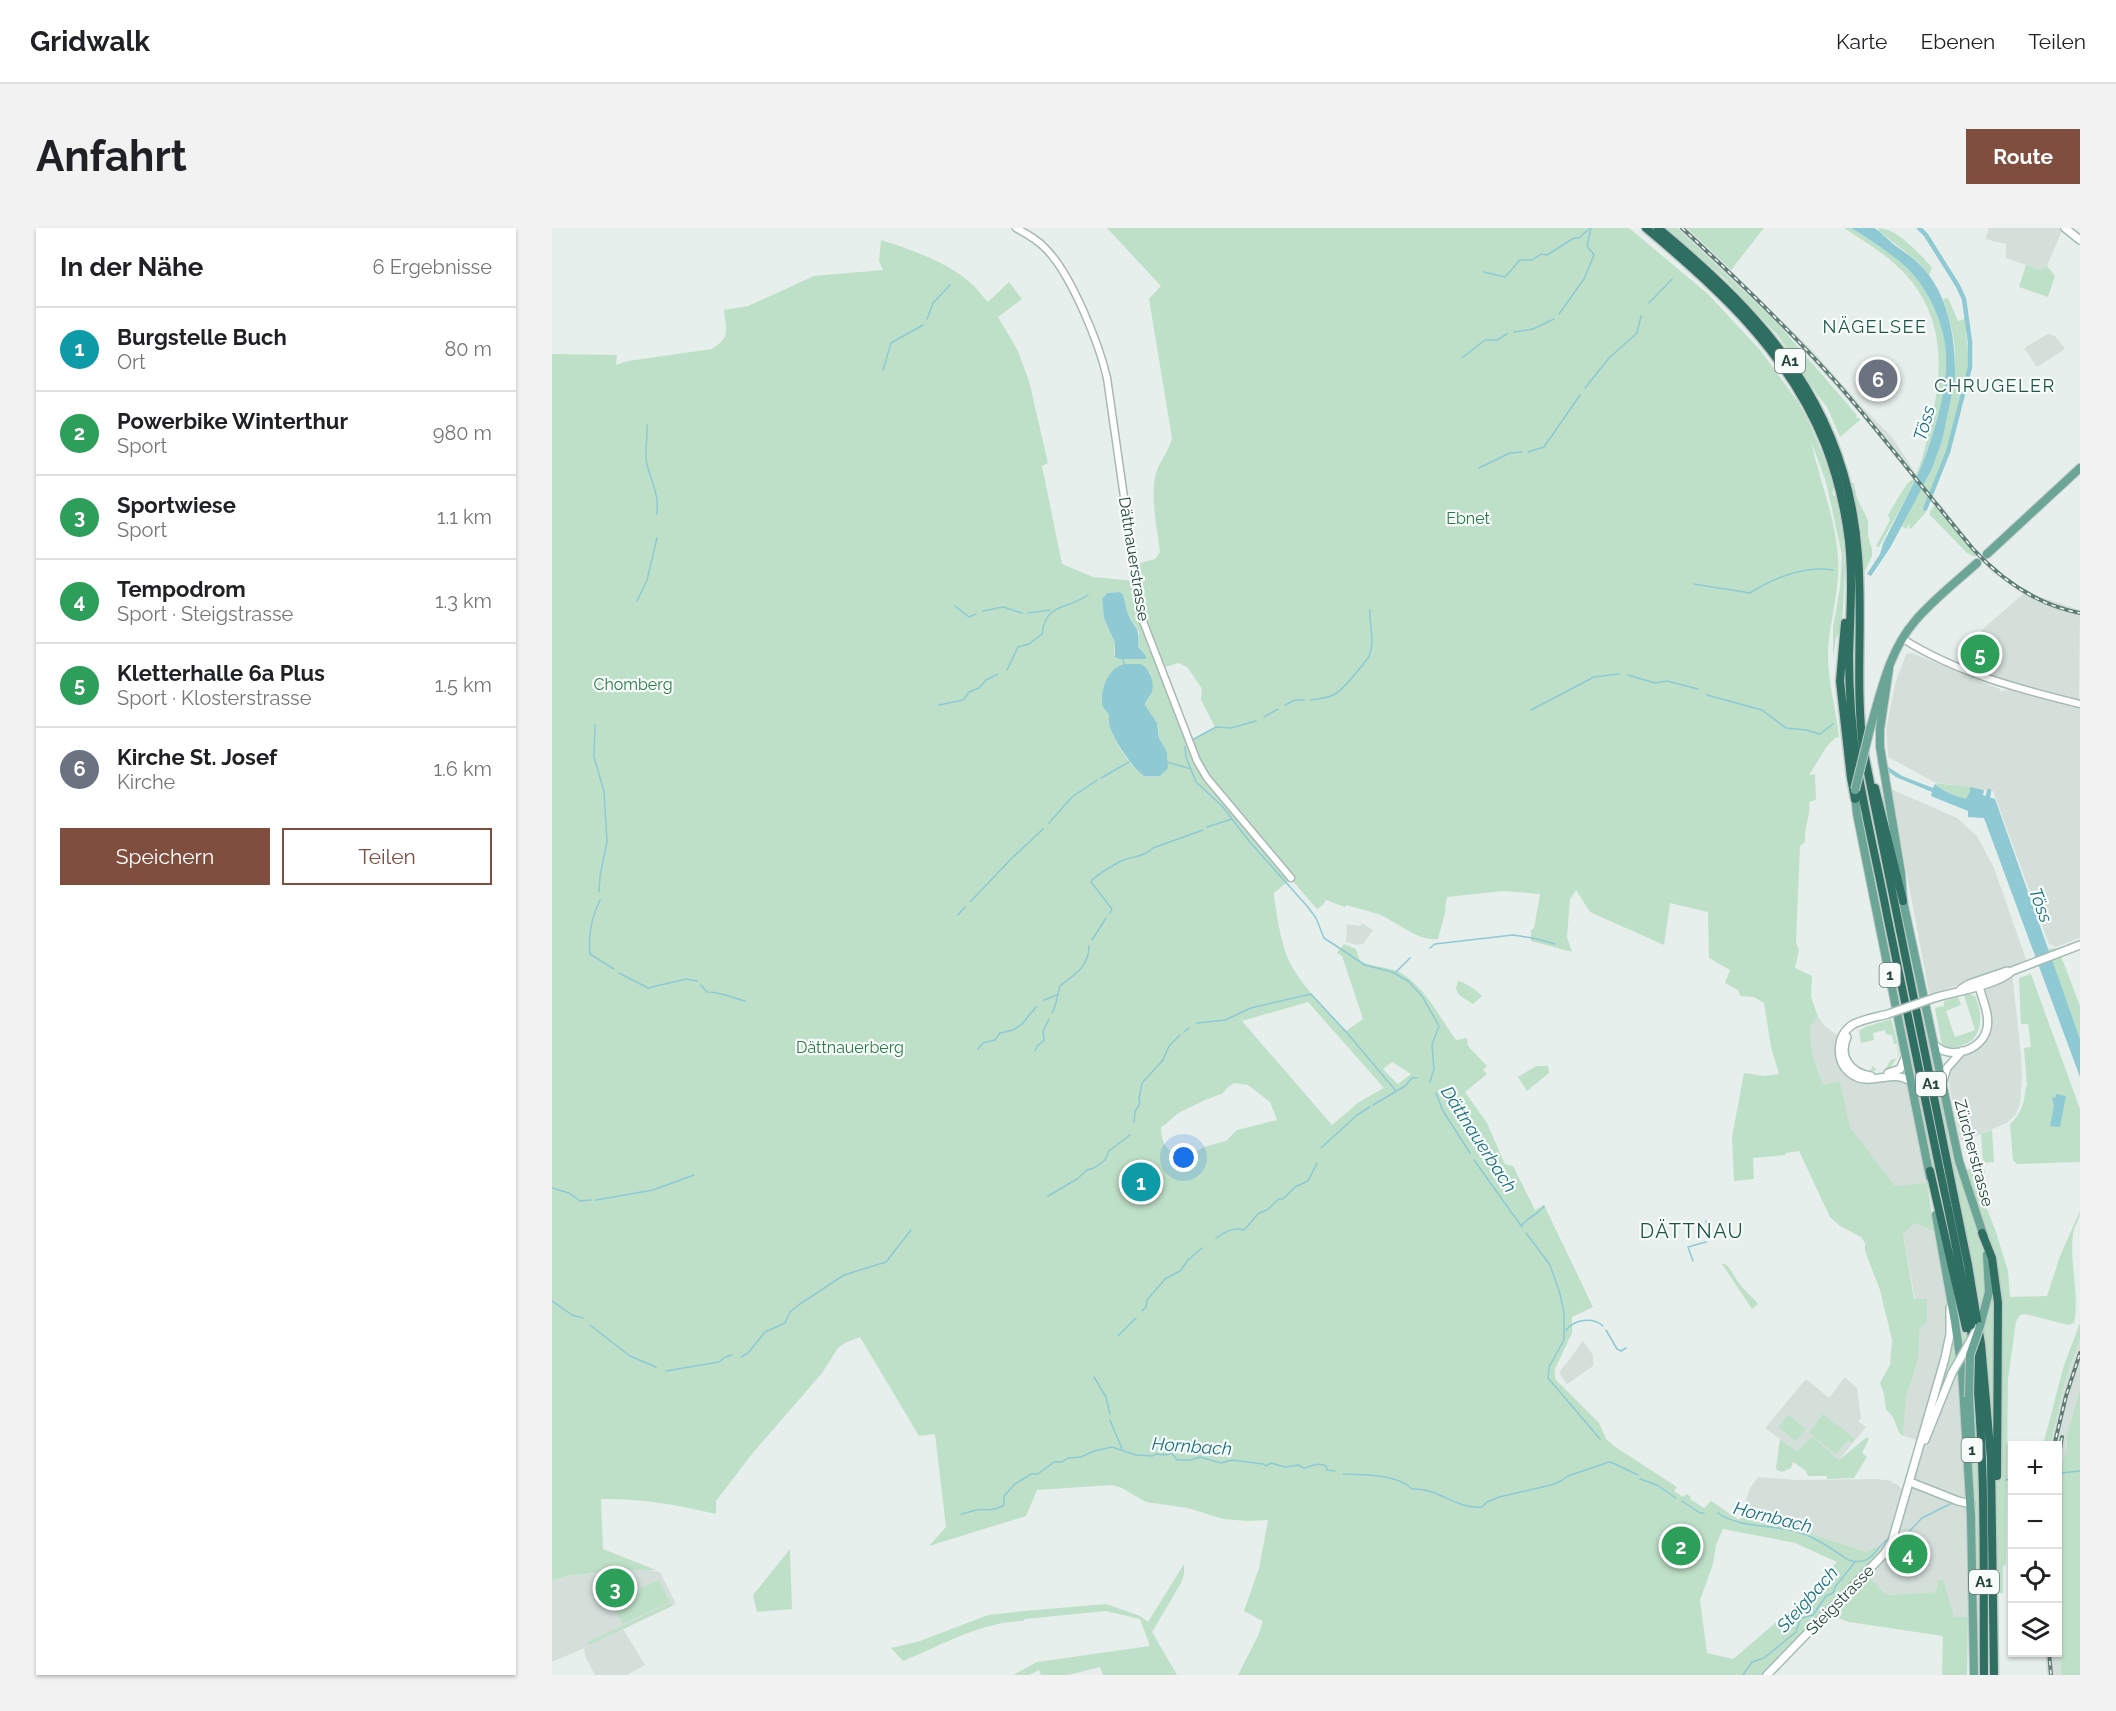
<!DOCTYPE html>
<html lang="de">
<meta charset="utf-8">
<style>
body{margin:0;font-family:Raleway,sans-serif;background:#f2f2f2;color:#202124}
.controls{position:absolute;right:18px;bottom:18px;display:grid;overflow:hidden;border-radius:0px;box-shadow:0 2px 4px #0004}
.controls button{width:54px;height:54px;display:grid;place-items:center;padding:0;border:0;border-bottom:2px solid #e0e0e0;background:#fff;color:#202124;font:30px sans-serif}
.you{position:absolute;left:632px;top:930px;width:21px;height:21px;margin:-15px;border:4px solid #fff;border-radius:50%;background:#1a73e8;box-shadow:0 0 0 9px #1a73e833}
.badge{display:grid;place-items:center;width:39px;height:39px;border-radius:50%;background:#7f4e3f;color:#fff;font-size:20px;font-weight:700}
.pin{position:absolute;translate:-50% -50%;border:3px solid #fff;box-shadow:0 2px 6px #0006}
.list{margin:0;padding:0;list-style:none}
h2{display:flex;justify-content:space-between;align-items:center;height:78px;margin:0;padding:0 24px;font-size:26px}
h2 small{font-size:20px;font-weight:400;color:#757577}
.list li{display:grid;grid-template-columns:39px 1fr auto;gap:18px;align-items:center;box-sizing:border-box;height:84px;padding:0 24px;border-top:2px solid #e0e0e0}
.list b{display:block;font-size:22px;white-space:nowrap}
.list p{margin:0;font-size:20px;white-space:nowrap;color:#757577}
.list em{font-size:20px;font-style:normal;color:#757577}
.actions{display:flex;gap:12px;padding:18px 24px}
.actions a{flex:1;padding:14px 0;border:2px solid #7f4e3f;border-radius:0px;text-align:center;font-size:21px;color:#7f4e3f}
.actions .main{background:#7f4e3f;color:#fff}
.icon{flex:none;width:33px;height:33px;fill:none;stroke:currentColor;stroke-width:2;stroke-linecap:round;stroke-linejoin:round}
.map{position:relative;flex:none;width:1528px;height:1447px;overflow:hidden;border-radius:0px}
header{display:flex;align-items:center;gap:36px;box-sizing:border-box;height:84px;padding:0 30px;background:#fff;border-bottom:2px solid #e0e0e0}
header strong{font-size:28px}
nav{display:flex;gap:33px;margin-inline-start:auto;font-size:21px}
.intro{display:flex;align-items:center;justify-content:space-between;box-sizing:border-box;height:144px;padding:0 36px}
h1{margin:0;font-size:42px}
.button{padding:15px 27px;border-radius:0px;background:#7f4e3f;color:#fff;font-size:21px;font-weight:700}
main{display:flex;gap:36px;padding:0 36px}
aside{flex:1;background:#fff;border-radius:0px;box-shadow:0 2px 4px #0004}
.map>svg:first-child{display:block}
</style>
<header>
<strong>Gridwalk</strong>
<nav><a>Karte</a><a>Ebenen</a><a>Teilen</a></nav>
</header>
<div class="intro"><h1>Anfahrt</h1><a class="button">Route</a></div>
<main>
<aside>
<h2>In der Nähe<small>6 Ergebnisse</small></h2>
<ul class="list">
<li><span class="badge" style="background:#0f9aa8">1</span><div><b>Burgstelle Buch</b><p>Ort</p></div><em>80 m</em></li>
<li><span class="badge" style="background:#2e9e5b">2</span><div><b>Powerbike Winterthur</b><p>Sport</p></div><em>980 m</em></li>
<li><span class="badge" style="background:#2e9e5b">3</span><div><b>Sportwiese</b><p>Sport</p></div><em>1.1 km</em></li>
<li><span class="badge" style="background:#2e9e5b">4</span><div><b>Tempodrom</b><p>Sport · Steigstrasse</p></div><em>1.3 km</em></li>
<li><span class="badge" style="background:#2e9e5b">5</span><div><b>Kletterhalle 6a Plus</b><p>Sport · Klosterstrasse</p></div><em>1.5 km</em></li>
<li><span class="badge" style="background:#6b7280">6</span><div><b>Kirche St. Josef</b><p>Kirche</p></div><em>1.6 km</em></li>
</ul>
<div class="actions"><a class="main">Speichern</a><a>Teilen</a></div>
</aside>
<div class="map">
<svg width="1528" height="1447" viewBox="0 0 1528 1447">
<rect width="100%" height="100%" fill="#e6efeb"/>
<path fill="#d4dfda" d="M1125,0H1135L1261,123L1311,180L1340,209L1364,246L1362,250L1309,187L1244,114Z
M1437,0H1511L1495,38L1488,42L1454,30V16L1433,11Z
M1496,106L1503,108L1513,121L1485,139L1472,120Z
M1386,273L1425,323L1453,349L1485,368L1528,382L1527,472L1449,451L1407,434L1408,421L1471,366L1440,344L1417,320L1413,323L1396,305L1386,286L1387,282L1384,278Z
M1360,425L1448,461V463L1456,462L1528,480V710L1504,719L1497,716L1441,563L1382,554L1336,529L1334,501L1343,457L1354,426Z
M1339,561L1405,590L1425,608L1442,640L1476,737L1460,744L1469,827L1470,850L1468,876L1464,886L1455,895L1417,911L1408,912L1397,855L1399,841L1405,830L1417,821L1435,801L1427,758L1417,756L1416,753L1381,766L1377,765Z
M810,695L821,702L811,716L805,717L794,714L795,696L808,698Z
M1266,789L1274,799L1289,810L1300,847L1335,849L1357,843L1379,955L1343,959L1298,899L1288,853L1271,857L1260,825L1258,799Z
M1364,995L1388,1006L1397,1063L1398,1098L1369,1213L1351,1208L1354,1170L1366,1132L1368,1100L1351,1004Z
M1528,1111V1161L1514,1209L1515,1222L1507,1252L1506,1285V1218H1494L1513,1153Z
M1031,1113L1041,1127V1138L1015,1156L1007,1145Z
M1410,1143L1421,1389H1402L1386,1357L1383,1364L1335,1367L1313,1346L1315,1324L1260,1306L1189,1289L1198,1260L1206,1249L1245,1252L1325,1251L1340,1253V1255L1347,1257L1348,1260L1359,1262L1374,1211L1400,1145Z
M1293,1149L1305,1160L1309,1190L1306,1193L1314,1199L1287,1232L1260,1208L1245,1223L1213,1200L1254,1151L1277,1170Z
M89,1341L108,1344L124,1376L71,1401L93,1437L75,1447H43L33,1428L32,1420L0,1434V1353L15,1348Z
M1506,1360L1509,1447H1495L1493,1425L1506,1424Z"/>
<path fill="#bfe0c8" fill-rule="evenodd" d="M555,0H1077L1156,66L1209,123L1246,174L1257,194L1275,237L1281,259V267L1284,269L1291,308L1293,342L1290,400L1284,410L1281,430V400L1288,359L1290,327L1274,254L1259,213C1267,252 1284,290 1286,330C1288,362 1278,391 1276,422C1275,451 1284,481 1287,509L1283,510L1275,518L1257,547L1263,546L1264,572L1257,574C1259,588 1252,599 1253,614L1248,618L1244,715L1247,722L1243,740L1260,748L1259,769L1266,789L1258,799L1260,825L1271,857L1288,853L1298,899L1343,958L1375,955L1383,1004L1364,995L1351,1005L1362,1071H1375V1095L1368,1100L1366,1132L1354,1170L1351,1208C1342,1202 1347,1192 1334,1182L1332,1166L1328,1155L1338,1137L1340,1112L1328,1062L1313,1023V1015L1309,1009L1288,998L1278,989L1247,923L1234,925L1233,927L1201,930L1202,951L1182,953L1180,909L1192,845L1212,848L1227,846L1219,819L1212,775L1202,769L1188,768L1186,762L1173,755L1178,742L1157,730L1156,684L1118,675L1112,717L1038,684L1024,662L1018,671L1015,709L1020,724L979,713V702L982,700L988,666L951,663L895,669L893,681H894L886,711C864,713 846,694 826,686C816,683 805,680 794,677L793,679L774,672L771,677L765,681L739,651L722,665V669C726,692 729,721 742,742C756,765 776,784 794,803L811,791L790,728L785,725L792,716L804,721L808,733C821,740 837,738 849,745C873,759 888,790 904,812L915,810L916,818L935,838L931,842L935,846L913,864L935,895L953,936L961,938L983,982L992,977L1041,1079L1020,1089V1105L1003,1141V1151L1047,1195L1054,1211L1062,1218L1125,1259L1122,1263L1131,1269L1135,1266L1139,1269L1138,1271L1152,1280L1159,1273L1187,1292L1189,1289L1260,1306L1315,1324L1324,1319L1332,1326L1313,1346L1335,1367L1383,1364L1386,1357V1352H1391L1402,1389H1416L1415,1447H1390L1391,1408L1297,1394L1275,1386L1215,1447H686L706,1408L711,1393L692,1383L707,1340L716,1292L696,1293L671,1291L636,1280L594,1274L570,1260L560,1257L485,1262L474,1288L377,1318L394,1299L383,1206L367,1208L308,1109L293,1115L286,1120L270,1145L200,1226L164,1273V1286C126,1277 88,1270 49,1271L51,1321L104,1342H70L15,1348L0,1353V126L65,127L64,137L76,133L160,121C179,109 174,102 172,82L196,78L262,48L331,42L327,33L329,12C360,22 396,34 421,57C426,62 431,69 436,74L457,54L470,71L446,89L465,121L477,153L496,235L490,238L510,336L541,349L583,353L581,337L603,331L608,324C605,300 599,273 603,249C606,234 617,224 620,210L597,71L609,58ZM568,364L572,370L576,386L587,404L586,420L594,428V431L562,427L563,415L552,390L550,371L555,365ZM627,435L636,440L650,461L649,472L663,499L638,513L609,440ZM572,436L598,444C599,450 602,458 600,464C598,469 594,471 593,477L606,498L607,510L615,524L616,539L608,548H592C581,542 561,512 558,499C556,495 558,490 556,485C553,481 550,480 550,474C549,459 558,440 572,436ZM756,774L832,860L807,874L780,897L690,793ZM840,834L859,846L846,856L831,841ZM683,855L696,857L718,874L725,892L685,902L674,913L652,919L639,926L624,928C613,920 609,913 609,899C616,895 619,891 624,887C631,882 663,867 670,866L677,858ZM1171,1301L1243,1315L1285,1334L1247,1375L1181,1431L1155,1425L1148,1372L1161,1336L1164,1317Z
M1113,0H1125L1226,96L1305,187L1304,190H1308V192L1288,209L1275,179L1264,165L1227,109L1171,49Z
M1135,0H1212L1179,42Z
M1292,0H1299C1318,13 1339,24 1355,40C1377,62 1392,95 1394,126C1396,160 1380,215 1366,246C1355,271 1340,295 1327,319L1324,318L1338,292L1336,287C1342,277 1348,266 1355,256C1358,253 1363,250 1364,246C1372,231 1376,205 1380,189C1393,132 1390,79 1344,37C1329,23 1310,12 1292,0Z
M1326,0C1345,0 1368,26 1380,40L1377,47L1366,34L1327,3Z
M1474,37L1488,42L1495,38L1503,48L1496,69L1467,59Z
M1396,70L1406,93L1413,91L1417,139L1414,153L1396,224L1379,267L1370,281L1374,284L1359,301L1357,300L1358,295L1354,301L1350,298C1354,290 1357,281 1362,273C1368,262 1375,253 1380,241C1387,224 1391,206 1395,188C1406,141 1407,117 1391,71Z
M1300,255H1302L1305,270L1316,292V308L1320,321V328L1312,344L1309,300Z
M1383,277L1424,328L1423,329L1415,325L1378,287V283Z
M1383,555L1418,559L1419,560L1414,572C1404,568 1389,563 1383,555Z
M1506,720L1528,778V811L1495,721Z
M1479,746L1528,881V934L1465,936L1461,932L1458,896C1470,885 1472,875 1474,859L1475,858L1472,820L1479,819L1476,796H1469L1467,750Z
M906,753C911,753 927,764 930,768L921,776L907,767L904,761Z
M1417,766L1423,768C1435,796 1427,821 1393,820L1390,818L1383,780L1392,778V773L1406,769L1409,777L1394,783L1403,809L1423,802L1412,767Z
M1345,783L1375,785L1409,941L1433,942L1434,978L1444,1004L1456,1043L1458,1069L1495,1068L1508,1028L1528,983C1528,992 1522,998 1521,1006C1517,1033 1528,1067 1522,1095L1516,1097L1473,1086L1468,1087L1464,1094L1456,1151L1454,1337L1451,1338V1365H1421L1410,1143L1400,1145L1374,1211L1393,1130L1398,1082L1383,981Z
M1339,791C1342,802 1346,814 1347,827L1338,840L1320,843L1318,842L1321,838L1324,842L1333,841L1339,832L1345,830L1346,825L1345,816H1342L1340,807L1334,806L1333,802L1321,805L1322,812L1309,815L1307,803L1313,799Z
M984,838H996L997,845L975,863L966,849Z
M1440,902L1442,934L1431,935L1429,906Z
M1170,1036H1173C1182,1043 1184,1054 1192,1061C1197,1067 1201,1069 1206,1076L1200,1081Z
M1528,1095V1111L1513,1153L1498,1216L1491,1217L1512,1137Z
M1528,1161V1447H1509L1506,1360L1507,1252L1508,1249V1240L1515,1222L1514,1209Z
M1271,1186L1303,1211L1300,1215L1296,1212L1284,1226L1257,1205Z
M1236,1187L1254,1201L1244,1213L1226,1199Z
M1260,1208L1287,1232L1315,1209L1317,1211L1310,1225L1315,1229L1302,1250L1275,1251V1248H1256L1254,1243L1241,1234L1239,1240L1230,1244L1225,1242L1224,1240L1228,1211L1245,1223Z
M238,1321L240,1381L205,1384L201,1367Z
M632,1336V1346L629,1355L600,1404L625,1447H551L548,1439L516,1447H489L487,1442L477,1447H461L485,1434L598,1418L588,1391L554,1383L473,1391L471,1393C429,1394 390,1417 351,1433L339,1420L368,1413L436,1387L472,1383L554,1376L588,1388L596,1394Z
M73,1346L80,1360L52,1373L46,1359Z
M107,1352L118,1374L71,1396L60,1374Z
M119,1375L120,1378L37,1417L36,1414Z"/>
<path fill="#8ec9d4" d="M1299,0C1305,0 1317,0 1322,0C1327,2 1338,14 1344,18C1352,24 1362,30 1369,38C1397,66 1404,113 1403,151L1390,213L1380,241L1338,320L1319,348L1315,346L1328,326L1331,316C1342,293 1355,270 1366,246C1380,215 1396,161 1394,126C1392,95 1377,62 1355,40C1339,25 1318,12 1299,0Z
M568,364L571,367C573,373 574,380 576,386C584,403 588,398 586,419L594,428V431H567L563,429V415L552,390L550,371L555,365Z
M572,436H589C598,441 603,455 600,464C598,469 594,471 593,477L605,495L607,510L615,524L616,540L608,548H592C582,542 561,511 558,499C556,495 558,490 556,485C553,481 550,480 550,474C549,459 557,440 572,436Z
M1327,533L1350,548L1381,560L1383,556C1390,563 1405,569 1414,571L1418,563V559L1432,562L1431,567L1443,571L1528,811V849L1432,590L1416,589V583L1379,568L1380,564L1344,549L1325,536Z
M1504,866L1514,868L1508,899L1498,898L1502,878L1500,869L1503,870Z"/>
<g fill="none" stroke-linecap="round" stroke-linejoin="round">
<path stroke="#8ec9d4" stroke-width="1.5" d="M932,44L953,49L968,32H980L989,26L995,27L1022,10H1027L1037,1
M1097,75L1120,51
M1007,86L1032,51L1042,27L1035,18L1039,0
M375,91L381,75L398,57
M962,104L981,101L1002,91
M910,130L933,112H945L955,106
M331,142L339,115L371,97
M1033,160L1057,130L1085,105L1089,88
M95,197C96,209 93,219 94,230C95,243 102,254 104,267C106,272 105,280 105,286
M976,224L992,219L1028,167
M927,240L958,225L970,224
M1142,356L1198,365C1221,350 1254,337 1281,342
M85,373L95,352L105,310
M403,378L417,389L424,386
M431,383L451,379L470,385
M476,385L498,382
M571,431L572,436
M455,442L466,419L477,416L490,406C494,374 515,382 536,367
M1076,447L1103,455L1115,453L1146,461
M1155,467L1210,482L1234,500L1254,502L1268,506L1281,496
M759,472C767,470 775,471 783,466C791,462 810,438 816,430C824,415 817,398 818,382
M387,477L411,472L417,464L427,460L434,452L446,446
M733,477L743,472H752
M979,482L1042,449L1067,446
M712,489L726,481
M43,497L42,529L52,563L55,614L48,648L47,664
M642,511L664,499L679,500L704,493
M633,519L634,529L644,554L670,578L697,613L755,678L764,690L772,710L813,737L840,744L856,753L870,768L887,798L880,817L882,841L878,854
M615,534L639,541
M549,550L577,534
M497,595L520,569L545,552
M655,599L680,591
M48,672C39,690 36,706 38,726L62,741
M418,674L460,630L491,601
M558,685L560,681L539,654L540,652C549,644 558,639 569,633C580,628 593,629 601,620L651,602
M406,687L413,679
M540,712L554,690
M878,720L883,716L961,707L981,710L1003,716
M844,744L858,730
M67,745L96,760L134,751L145,753
M149,757L155,764C169,764 179,769 193,773
M492,772L505,767
M500,785C505,776 505,768 508,758C522,747 537,739 537,718
M645,795L673,792L699,780L759,766L796,806L844,863
M632,804L637,800
M426,821L431,815L443,812L448,805L461,802L470,796L484,779
M483,823L486,817L492,813L491,803L497,791
M884,865L891,883L918,925
M821,877L853,858L860,850H865
M582,894L583,884L588,875L587,871L590,855L611,832L617,818L628,807
M769,920L805,887L818,879
M922,932L970,999
M0,960L17,965L28,973L39,972
M496,968L525,951L535,942L542,940L553,932L557,923L578,907
M44,972L101,962L142,947
M1154,993L1157,1010
M969,998C977,988 986,987 992,978
M974,1005L998,1037L1008,1066L1012,1085V1112L997,1139L996,1150L1048,1211
M664,1010C673,1004 681,999 692,1002L707,985L715,982L727,971H731L743,959L756,953L765,935
M1141,1033L1136,1019L1154,1014
M0,1073L20,1087L31,1090
M590,1083L594,1079L595,1072L613,1051L628,1043L636,1032L650,1020
M38,1097L78,1128L104,1139
M1014,1102C1023,1091 1041,1089 1051,1098
M1054,1102L1065,1121L1069,1123L1074,1120
M566,1108L584,1090
M189,1129L196,1125L213,1104L233,1095L238,1084L248,1076L292,1047L334,1034L359,1002
M114,1143L167,1134L173,1129L180,1127
M542,1149L554,1169L558,1186
M558,1192L570,1221
M1509,1245L1528,1243
M791,1246C811,1247 846,1246 860,1261C885,1259 905,1282 930,1279L935,1274L947,1269L999,1257L1009,1253L1016,1248L1057,1234L1061,1235L1086,1247
M1088,1251L1105,1257L1124,1270
M1454,1252L1460,1250
M1130,1273L1148,1285H1152
M1166,1285C1185,1299 1215,1297 1238,1302C1259,1306 1279,1320 1296,1332C1320,1339 1321,1322 1336,1311
M409,1286C415,1285 419,1283 424,1282C439,1280 438,1285 452,1277V1268L463,1256L479,1246H486L502,1234H510L516,1230L529,1229L542,1223L560,1219L584,1227L601,1228L604,1226L614,1227L620,1225L625,1232H638L648,1229L669,1235L680,1232L711,1236L714,1238L719,1235L733,1239L746,1237L752,1240C761,1238 765,1234 774,1238L775,1242L783,1243
M1346,1312L1353,1308L1370,1290L1400,1275
M1191,1447L1200,1434L1212,1430L1244,1404L1249,1390L1261,1387L1274,1368L1281,1365L1283,1359L1303,1334"/>
<path stroke="#8ec9d4" stroke-width="4.5" d="M1367,0L1374,7L1406,58L1412,71L1418,114V139L1396,224L1373,281
M1435,574L1437,563"/>
<g stroke="#a8b8b2" stroke-width="9">
<path id="tertiary" d="M464,0C475,6 486,12 494,21C519,46 547,115 555,150L589,388L645,533L655,550L739,650
M1351,411C1405,445 1467,461 1528,476"/>
</g>
<g stroke="#a4bbb3" stroke-width="10">
<path id="secondary" d="M1513,0L1528,12
M1409,761L1417,756L1455,743
M1382,770C1402,764 1446,757 1460,743L1528,717
M1336,786C1325,789 1310,791 1300,797C1284,808 1283,833 1298,845C1317,861 1341,839 1359,854
M1295,809C1286,829 1299,845 1319,848
M1382,816C1396,833 1431,823 1435,800C1438,787 1430,771 1427,758
M1336,845L1348,841L1353,830
M1390,856L1395,840L1410,823
M1373,1212L1400,1145
M1358,1254L1406,1273L1419,1276
M1215,1447L1332,1326L1340,1313L1393,1130L1398,1106V1080"/>
</g>
<g stroke="#c2cac8" stroke-width="10">
<path id="primary" d="M1435,326L1528,240
M1337,441L1328,501V519L1349,645L1351,673L1407,933L1432,1009
M1318,501C1329,464 1337,423 1363,393C1381,372 1404,354 1425,335
M1303,566L1305,586L1378,949
M1384,987L1403,1094L1410,1143L1419,1289L1422,1447
M1428,1098L1437,1064L1435,1027
M1417,1169L1420,1231"/>
</g>
<g stroke="#c2cac8" stroke-width="11">
<path id="motorway" d="M1094,0C1167,61 1237,125 1273,216C1285,247 1293,280 1297,313C1301,352 1298,390 1297,428C1297,467 1300,505 1306,543C1314,591 1326,639 1335,687C1353,772 1371,857 1388,943C1400,998 1412,1053 1420,1109C1435,1221 1431,1334 1432,1447
M1106,0C1214,90 1296,180 1306,328C1311,392 1303,456 1311,520L1416,1037L1429,1116L1439,1231L1442,1447
M1293,395L1288,453L1299,550L1303,571
M1323,560L1351,673
M1378,943L1414,1100
M1430,1005L1440,1030L1446,1075L1445,1248"/>
</g>
<use href="#tertiary" stroke="#fff" stroke-width="6"/>
<use href="#secondary" stroke="#fff" stroke-width="7"/>
<use href="#primary" stroke="#6aa596" stroke-width="8"/>
<use href="#motorway" stroke="#2f6f62" stroke-width="8"/>
<g stroke="#5f7d75" stroke-width="4">
<path id="rail" d="M1130,0C1184,50 1236,100 1285,155C1332,209 1375,266 1421,321C1451,353 1485,377 1528,385
M1502,1218L1514,1168L1528,1125
M1506,1232L1510,1209
M1497,1424L1499,1447"/>
</g>
<use href="#rail" stroke="#f7fbf9" stroke-width="1.5" stroke-dasharray="4.5" stroke-linecap="butt"/>
<g stroke="#a4bbb3" stroke-width="10" stroke-linecap="butt">
<path id="secondary-bridge" d="M1336,786L1382,770
M1400,1145L1424,1103"/>
</g>
<g stroke="#c2cac8" stroke-width="10" stroke-linecap="butt">
<path id="primary-bridge" d="M1303,562L1318,501
M1417,1169L1418,1127L1428,1098"/>
</g>
<use href="#secondary-bridge" stroke="#fff" stroke-width="7"/>
<use href="#primary-bridge" stroke="#6aa596" stroke-width="8"/>
</g>
<g text-anchor="middle" dominant-baseline="central" stroke-width="4.5" stroke-linejoin="round" paint-order="stroke">
<g fill="#f7fbf9" stroke="#637a73" stroke-width="1.5">
<rect x="1223" y="121" width="30" height="24" rx="4.5"/>
<rect x="1327.5" y="735" width="21" height="24" rx="4.5"/>
<rect x="1364" y="844" width="30" height="24" rx="4.5"/>
<rect x="1409.5" y="1210" width="21" height="24" rx="4.5"/>
<rect x="1417" y="1342" width="30" height="24" rx="4.5"/>
</g>
<g font-size="15" font-weight="bold" fill="#24423a">
<text x="1238" y="133">A1</text>
<text x="1338" y="747">1</text>
<text x="1379" y="856">A1</text>
<text x="1420" y="1222">1</text>
<text x="1432" y="1354">A1</text>
</g>
<g font-size="16" fill="#2d7a4b" stroke="#f7fbf9">
<text x="916" y="290">Ebnet</text>
<text x="81" y="456">Chomberg</text>
<text x="298" y="819">Dättnauerberg</text>
</g>
<g font-size="16" fill="#24423a" stroke="#f7fbf9">
<text transform="translate(582 331) rotate(81)">Dättnauerstrasse</text>
<text transform="translate(1422 925) rotate(75)">Zürcherstrasse</text>
<text transform="translate(1288 1372) rotate(-46)">Steigstrasse</text>
</g>
<g font-size="18" letter-spacing="1.5" fill="#1f5548" stroke="#f7fbf9">
<text x="1323" y="98">NÄGELSEE</text>
<text x="1443" y="157">CHRUGELER</text>
</g>
<g font-size="18" font-style="italic" fill="#1c6f80" stroke="#f7fbf9">
<text transform="translate(1372 195) rotate(-74)">Töss</text>
<text transform="translate(1489 677) rotate(70)">Töss</text>
<text transform="translate(927 911) rotate(57)">Dättnauerbach</text>
<text transform="translate(640 1218) rotate(4)">Hornbach</text>
<text transform="translate(1221 1289) rotate(14)">Hornbach</text>
<text transform="translate(1255 1371) rotate(-48)">Steigbach</text>
</g>
<g font-size="20" letter-spacing="1.5" fill="#1f5548" stroke="#f7fbf9">
<text x="1140" y="1003">DÄTTNAU</text>
</g>
</g>
</svg>
<div class="controls">
<button>+</button>
<button>−</button>
<button><svg class="icon" aria-label="locate" viewBox="0 0 24 24"><circle cx="12" cy="12" r="6"/><path d="M12 2v4M12 18v4M2 12h4M18 12h4"/></svg></button>
<button><svg class="icon" aria-label="layers" viewBox="0 0 24 24"><path d="M12 4l9 5-9 5-9-5zM3 14l9 5 9-5"/></svg></button>
</div>
<div class="you"></div>
<div class="pin badge" style="left:589px;top:954px;background:#0f9aa8">1</div>
<div class="pin badge" style="left:1129px;top:1318px;background:#2e9e5b">2</div>
<div class="pin badge" style="left:63px;top:1360px;background:#2e9e5b">3</div>
<div class="pin badge" style="left:1356px;top:1326px;background:#2e9e5b">4</div>
<div class="pin badge" style="left:1428px;top:426px;background:#2e9e5b">5</div>
<div class="pin badge" style="left:1326px;top:151px;background:#6b7280">6</div>
</div>
</main>
